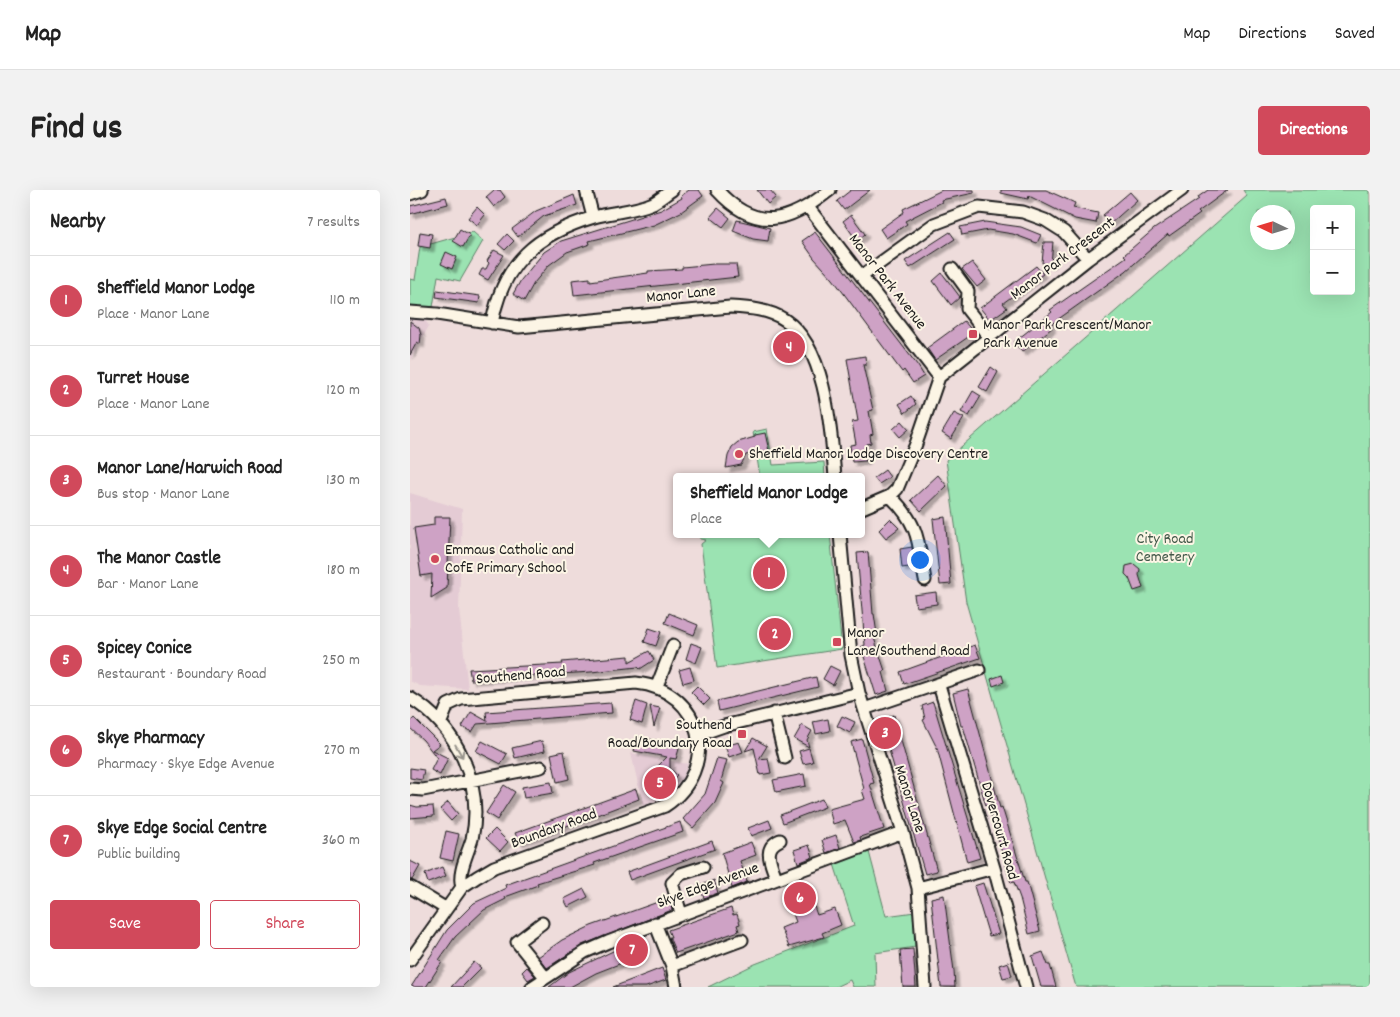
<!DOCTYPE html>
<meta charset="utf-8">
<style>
body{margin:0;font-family:Dekko,sans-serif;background:#f2f2f2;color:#222}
.controls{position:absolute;right:15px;top:15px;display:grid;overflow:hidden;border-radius:5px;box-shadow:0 5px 20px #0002}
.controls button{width:45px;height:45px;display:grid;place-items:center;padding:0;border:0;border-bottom:1px solid #e0e0e0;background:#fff;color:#222;font:25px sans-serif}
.compass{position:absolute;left:840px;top:15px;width:45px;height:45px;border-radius:50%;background:#fff;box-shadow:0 5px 20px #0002;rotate:274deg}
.you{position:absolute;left:509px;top:369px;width:18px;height:18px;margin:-12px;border:4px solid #fff;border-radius:50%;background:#1a73e8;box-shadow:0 0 0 8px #1a73e833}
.badge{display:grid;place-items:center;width:32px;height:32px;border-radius:50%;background:#d1495b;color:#fff;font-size:16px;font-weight:700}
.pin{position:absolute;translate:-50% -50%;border:2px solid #fff;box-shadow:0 1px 5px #0006}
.popup{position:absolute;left:263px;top:283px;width:192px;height:65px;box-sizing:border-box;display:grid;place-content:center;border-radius:5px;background:#fff;filter:drop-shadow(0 1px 4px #0005);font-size:16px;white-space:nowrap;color:#767676}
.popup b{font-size:19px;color:#222}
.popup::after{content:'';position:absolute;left:50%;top:100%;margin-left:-10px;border:10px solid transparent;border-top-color:#fff}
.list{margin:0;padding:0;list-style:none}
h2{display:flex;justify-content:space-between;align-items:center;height:65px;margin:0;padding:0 20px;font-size:21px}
h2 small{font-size:16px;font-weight:400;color:#767676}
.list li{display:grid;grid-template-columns:32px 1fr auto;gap:15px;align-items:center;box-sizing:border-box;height:90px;padding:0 20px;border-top:1px solid #e0e0e0}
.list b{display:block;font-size:19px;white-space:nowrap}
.list p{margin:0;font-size:16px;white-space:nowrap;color:#767676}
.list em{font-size:16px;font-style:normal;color:#767676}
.actions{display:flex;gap:10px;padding:15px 20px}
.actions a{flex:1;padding:11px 0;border:1px solid #d1495b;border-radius:5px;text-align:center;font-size:18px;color:#d1495b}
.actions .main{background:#d1495b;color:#fff}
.map{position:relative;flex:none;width:960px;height:797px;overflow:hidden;border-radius:5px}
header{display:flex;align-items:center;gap:30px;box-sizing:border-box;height:70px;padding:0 25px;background:#fff;border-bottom:1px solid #e0e0e0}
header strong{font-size:24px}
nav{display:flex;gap:28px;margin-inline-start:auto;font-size:18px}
.intro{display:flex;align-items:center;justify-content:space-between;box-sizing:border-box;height:120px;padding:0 30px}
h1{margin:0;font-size:35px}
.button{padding:12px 22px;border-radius:5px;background:#d1495b;color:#fff;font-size:18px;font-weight:700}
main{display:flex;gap:30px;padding:0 30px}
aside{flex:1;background:#fff;border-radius:5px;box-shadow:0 5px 20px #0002}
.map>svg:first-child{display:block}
</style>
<header>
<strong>Map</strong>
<nav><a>Map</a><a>Directions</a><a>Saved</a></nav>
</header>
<div class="intro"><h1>Find us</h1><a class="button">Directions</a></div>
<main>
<aside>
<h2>Nearby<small>7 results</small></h2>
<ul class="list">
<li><span class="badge">1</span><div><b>Sheffield Manor Lodge</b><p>Place · Manor Lane</p></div><em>110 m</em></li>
<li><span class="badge">2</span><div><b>Turret House</b><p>Place · Manor Lane</p></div><em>120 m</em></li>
<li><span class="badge">3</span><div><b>Manor Lane/Harwich Road</b><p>Bus stop · Manor Lane</p></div><em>130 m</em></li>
<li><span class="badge">4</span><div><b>The Manor Castle</b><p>Bar · Manor Lane</p></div><em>180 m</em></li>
<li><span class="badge">5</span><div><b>Spicey Conice</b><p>Restaurant · Boundary Road</p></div><em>250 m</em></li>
<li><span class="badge">6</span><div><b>Skye Pharmacy</b><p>Pharmacy · Skye Edge Avenue</p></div><em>270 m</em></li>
<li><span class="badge">7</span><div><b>Skye Edge Social Centre</b><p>Public building</p></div><em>360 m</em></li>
</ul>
<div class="actions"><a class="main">Save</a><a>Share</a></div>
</aside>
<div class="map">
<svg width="960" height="797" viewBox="0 0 960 797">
<defs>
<filter id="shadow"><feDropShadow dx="4" dy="4" stdDeviation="1" flood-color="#0004"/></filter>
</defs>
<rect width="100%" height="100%" fill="#eedcdb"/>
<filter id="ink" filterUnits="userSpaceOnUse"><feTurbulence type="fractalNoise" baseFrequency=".02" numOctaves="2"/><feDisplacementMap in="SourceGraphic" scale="10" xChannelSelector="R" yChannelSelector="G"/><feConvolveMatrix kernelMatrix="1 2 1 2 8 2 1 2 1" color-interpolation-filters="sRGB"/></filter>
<g filter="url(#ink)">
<path fill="#e4cbd4" d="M13,127L19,136L0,171V129Z
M0,303L52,319L49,419L58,499L10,496L0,491Z
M221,563L278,574L272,589L264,599L253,607L233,616Z"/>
<path fill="#9be3b2" stroke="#5c8067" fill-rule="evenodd" d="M833,0H960V797H666L556,412L536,270L837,6ZM904,19H941V101H904ZM848,22H878V52H848Z
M63,42L73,51L50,91L28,86L23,117L0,118V89L5,90L10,57Z
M357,239L363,275L414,272L415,287H350L343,242Z
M291,344H420L432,459L307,478L291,354L296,350L290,349Z
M458,658L476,726L505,722V757L465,763L466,797H443L440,790L425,797H298L345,774L444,736L423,671Z"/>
<path fill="#cea2c5" stroke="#1c1c1c" filter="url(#shadow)" d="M84,0H90L95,7L84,17L76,7Z
M279,0H289L293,6L271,22L244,35L179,51L180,54L157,62L139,75L124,93L114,111L103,104L111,90L134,62L151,51L251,20L272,8L271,6Z
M347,0H360L366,7L358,14Z
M441,0H460L434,20L427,11Z
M532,0H564V3L531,10L532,12L495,31L497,34L476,48L470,39L494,22L493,19Z
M591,0H636L665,13L663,18L688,23L686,33L665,29L619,6L618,9L591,3Z
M798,0H818L788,22L790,24L759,46L758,44L716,81L640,135L642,138L612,162L604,152L642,122L640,120L716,67L714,65L744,39L789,9L788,7Z
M720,2L727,10L700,34L693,25Z
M164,5L167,15L134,26L108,47L102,39L126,21Z
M36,7L38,14L0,24V16Z
M67,17L75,25L67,35L58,28Z
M308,18L320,28L313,37L300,27Z
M441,25L455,44L447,51L433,31Z
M327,30L360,38L358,51L343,49L323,41Z
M575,32L611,37L631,45L627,53L603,44L578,40L552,45L550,37Z
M50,39L60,45L53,57L43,51Z
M10,42L22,44L20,58L8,56Z
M405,42L508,176L514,186L503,193L494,180L492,182L423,89L404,68L392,51Z
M540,42L545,49L500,78L495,71Z
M97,44L104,51L95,60L88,54Z
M634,52H643L641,74L632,73Z
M84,60L94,65L78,90L69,85L72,79H76L79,73L77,71Z
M36,62L47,67L42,79L31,74Z
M562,72L576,90L567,97L552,79Z
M304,74H326L328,87L164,105L162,90L180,88V91L238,83V81L272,79V77Z
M626,76L633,84L593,113L597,118L580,130L570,118Z
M532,83L550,107L541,115L523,91Z
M27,100L70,106L69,113L26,107Z
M0,131L9,138L11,145L10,154L7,152L0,165Z
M554,131L564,143L525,170L517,158Z
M382,147L390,162L376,169L374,166L372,167L367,158L372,156L371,152Z
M455,166L456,175H453L463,220L459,221L463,244L460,245L461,253L456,254L458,265L455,266L456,271L442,272L440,255L446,254L442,232L448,231L437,169Z
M581,177L588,182L577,202L569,197Z
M563,201L571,206L559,226L551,222Z
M501,206L506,214L495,223L489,214Z
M544,223L554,228L541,249L532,243Z
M492,231L499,239L490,247L483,239Z
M355,243L359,261L349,264L348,261L336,265L331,275L316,278L318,266L322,257L328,252L345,247V245Z
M475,280L480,287L469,294L464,288Z
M528,285L537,296L511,321L501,310Z
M24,327H40L37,398L21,408L22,384L11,386L4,338L24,335Z
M535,327L541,394L530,395L523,329Z
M480,329L489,338L476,348L469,340Z
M502,357L505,376L492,378L490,359Z
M458,362L463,424H464L467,444L463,445L475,481L473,482L478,501L466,505L451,457L455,455L447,363Z
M724,374L730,379L729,385L733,398L724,401L719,388L715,384L716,376Z
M526,402L527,414L506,417L504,405Z
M259,423L288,435L284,445L255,433Z
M239,438L251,442L246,456L234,452Z
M372,438L373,447L358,449L357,440Z
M281,453L292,457L286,473L276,469Z
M565,455L570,468L494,494L490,482Z
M239,461L244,470L230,479L228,477L181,482L61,490L59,479L153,474L152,472L219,466V472Z
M420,476L430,481L423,495L413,489Z
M280,477L284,490L273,493L269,480Z
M592,485L594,492L583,496L581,489Z
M406,487L408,497L309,521L307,511Z
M287,496L300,509L294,515L281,502Z
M558,499L590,618L592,617L615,692H617L630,741L619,744L610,708L604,692L601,693L578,615L576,616L553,536H551L543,503Z
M226,511L237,515L232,534L220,530Z
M523,512L570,668L557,672L527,558L513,530L515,529L512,516Z
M201,513L202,523L67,534L62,542L52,537L61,522L77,531L76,522Z
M240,516L250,518L244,537Z
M484,525L527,681L515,684L470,529Z
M432,526L445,532L440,543L427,536Z
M4,528L30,554L22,560L38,568L30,585L21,580L27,568L13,550L0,538V532Z
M418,529L420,541L406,544L403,532Z
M392,535L402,541L397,550L399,557L384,549Z
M227,547L268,554L269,559L266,569L260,568V579L267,585L248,604L235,589L257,567L224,561Z
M343,548L357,556L349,569L358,568L361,583L350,585L344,558L335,561Z
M452,549L464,593L460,594L474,639L450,647L451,650L444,652L435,630L423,634L419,619L455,609L452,600L454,599L441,552Z
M72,551L97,564L91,574L66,561Z
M132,551L135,561L105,568L102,558Z
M329,552L333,562L319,567L315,556Z
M399,558L403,572L393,574L389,561Z
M154,561L159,589L147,592L141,564Z
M307,568L317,570L311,591L314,593L305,613L283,638L273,629L295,604Z
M0,578L14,580L12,590L0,588Z
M394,584L396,596L366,602L363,590Z
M141,592L143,603L114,608L112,597Z
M94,595L105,602L87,630L76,623Z
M226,599L229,609L171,631L109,652L105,643Z
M412,609L415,617L373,633L370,625Z
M38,612L48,624L41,631L30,619Z
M0,615L7,617L23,616L24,626L0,628Z
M359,630L362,638L341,646L338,638Z
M270,632L273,642L184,673L185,675L127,693L128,695L95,707L96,709L74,720L45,747L29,770L32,772L16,797H1L37,740L64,713L96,698L95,695Z
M85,639L98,652L90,661L76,648Z
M36,641L49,644L43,671L30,668Z
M426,645L430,658L416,663L412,650Z
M302,651L305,659L220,690L217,682Z
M341,652L346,665L330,671L337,692L322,698L312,663Z
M399,655L403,667L388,673L384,660Z
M0,671L10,676L2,690H0Z
M32,677L36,686L18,693L15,684Z
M304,690L308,703L294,708L289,696Z
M573,693L589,744L579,746L564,696Z
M174,699L178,707L158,717L154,709Z
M398,700L407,725L425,719L431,735L412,743L414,747L379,757L371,738L386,732L377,708Z
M534,705L544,781L545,797H531L521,708Z
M259,708L262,720L172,755L137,778L128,767L152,750L181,736Z
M321,718L323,725L327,724L330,734L327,735L329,741L266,763L259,747H261L258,740Z
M226,750L232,765L186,783L160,797H139L159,782Z
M503,759L506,797H493L490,760Z
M633,762L638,775H640L646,797H631L622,766Z
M64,772L71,778L52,797H41Z
M598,772L602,786L593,788L589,775Z
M117,777L125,786L118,790L112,782Z
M252,778L256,790L236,797H203Z"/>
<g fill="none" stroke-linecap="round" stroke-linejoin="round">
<g stroke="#1c1c1c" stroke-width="15">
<path id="street" d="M176,0L183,27
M307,0C346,43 379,33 420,0
M0,4L12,0
M398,17L529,187
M542,79L558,101L557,119L579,147
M452,86L524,34L569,17L613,22L635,30L654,42L678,69
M0,122L27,124L109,137L320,117C338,118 359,119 375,130C417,158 421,241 425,287
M82,133C93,72 127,44 184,27C202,22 225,21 243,13C249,10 256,4 262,0
M480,306C510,335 508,352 515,390
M452,318L480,306L487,299L506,254L529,187L678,69L772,0
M430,344L441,465L449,503L493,642L508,698L515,797
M529,495L584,678L616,797
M247,496L263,455
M0,508C47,536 74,595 62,649C58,663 47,684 52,697
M454,519L569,480
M364,523L375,568
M288,545L314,536L449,503
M0,599L13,600L131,577
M366,688C361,673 352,658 370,650
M0,697L35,718
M508,698L584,678
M271,724L262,693L271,684L293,677
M132,733L107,752L135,787
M245,733L262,776L266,797
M0,770L52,697L67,687L84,677L255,616C311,579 294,500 226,493L51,509L38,515L31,532
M262,776L332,750
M122,797L175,762L198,752L493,642"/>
</g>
<use href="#street" stroke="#fcf5e5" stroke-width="11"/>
</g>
<defs><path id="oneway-shaft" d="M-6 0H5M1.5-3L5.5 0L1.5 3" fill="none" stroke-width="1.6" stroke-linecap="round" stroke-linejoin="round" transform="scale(1.25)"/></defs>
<use stroke="#97938b" href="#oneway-shaft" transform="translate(49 561) rotate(60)"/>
</g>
<g fill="#d1495b" stroke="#fcf5e5" stroke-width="2">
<rect x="558" y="139" width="10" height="10" rx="2.5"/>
<circle cx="329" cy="264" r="5"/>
<circle cx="25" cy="369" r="5"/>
<rect x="422" y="447" width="10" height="10" rx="2.5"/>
<rect x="327" y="539" width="10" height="10" rx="2.5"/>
</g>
<g text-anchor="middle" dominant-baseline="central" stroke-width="4" stroke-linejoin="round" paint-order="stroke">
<g font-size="16" fill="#1c1c1c" stroke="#fcf5e5">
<text transform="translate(653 69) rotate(-37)">Manor Park Crescent</text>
<text transform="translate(477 92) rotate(52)">Manor Park Avenue</text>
<text transform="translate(271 105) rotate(-6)">Manor Lane</text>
<text transform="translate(111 486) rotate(-5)">Southend Road</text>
<text transform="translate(499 609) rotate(72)">Manor Lane</text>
<text transform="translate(144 639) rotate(-20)">Boundary Road</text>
<text transform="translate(589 641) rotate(74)">Dovercourt Road</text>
<text transform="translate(298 696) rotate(-20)">Skye Edge Avenue</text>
</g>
<g font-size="16" fill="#1c1c1c" stroke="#fcf5e5" text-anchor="start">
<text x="573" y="135">Manor Park Crescent/Manor<tspan x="573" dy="18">Park Avenue</tspan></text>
<text x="339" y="264">Sheffield Manor Lodge Discovery Centre</text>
<text x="35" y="360">Emmaus Catholic and<tspan x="35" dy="18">CofE Primary School</tspan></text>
<text x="437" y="443">Manor<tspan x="437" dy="18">Lane/Southend Road</tspan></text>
<text x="322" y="535" text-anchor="end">Southend<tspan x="322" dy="18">Road/Boundary Road</tspan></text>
</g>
<g font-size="16" fill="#425849" stroke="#fcf5e5">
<text x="755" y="349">City Road<tspan x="755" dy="18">Cemetery</tspan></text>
</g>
</g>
</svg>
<div class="controls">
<button>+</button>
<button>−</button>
</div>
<svg class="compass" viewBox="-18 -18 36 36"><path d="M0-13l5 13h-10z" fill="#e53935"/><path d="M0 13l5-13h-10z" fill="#767676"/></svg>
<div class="you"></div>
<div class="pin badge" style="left:359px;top:383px">1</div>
<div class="popup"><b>Sheffield Manor Lodge</b>Place</div>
<div class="pin badge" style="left:365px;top:444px">2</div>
<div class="pin badge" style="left:475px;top:543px">3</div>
<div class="pin badge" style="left:379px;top:157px">4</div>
<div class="pin badge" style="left:250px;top:593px">5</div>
<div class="pin badge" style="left:390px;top:708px">6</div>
<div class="pin badge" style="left:222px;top:760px">7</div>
</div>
</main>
